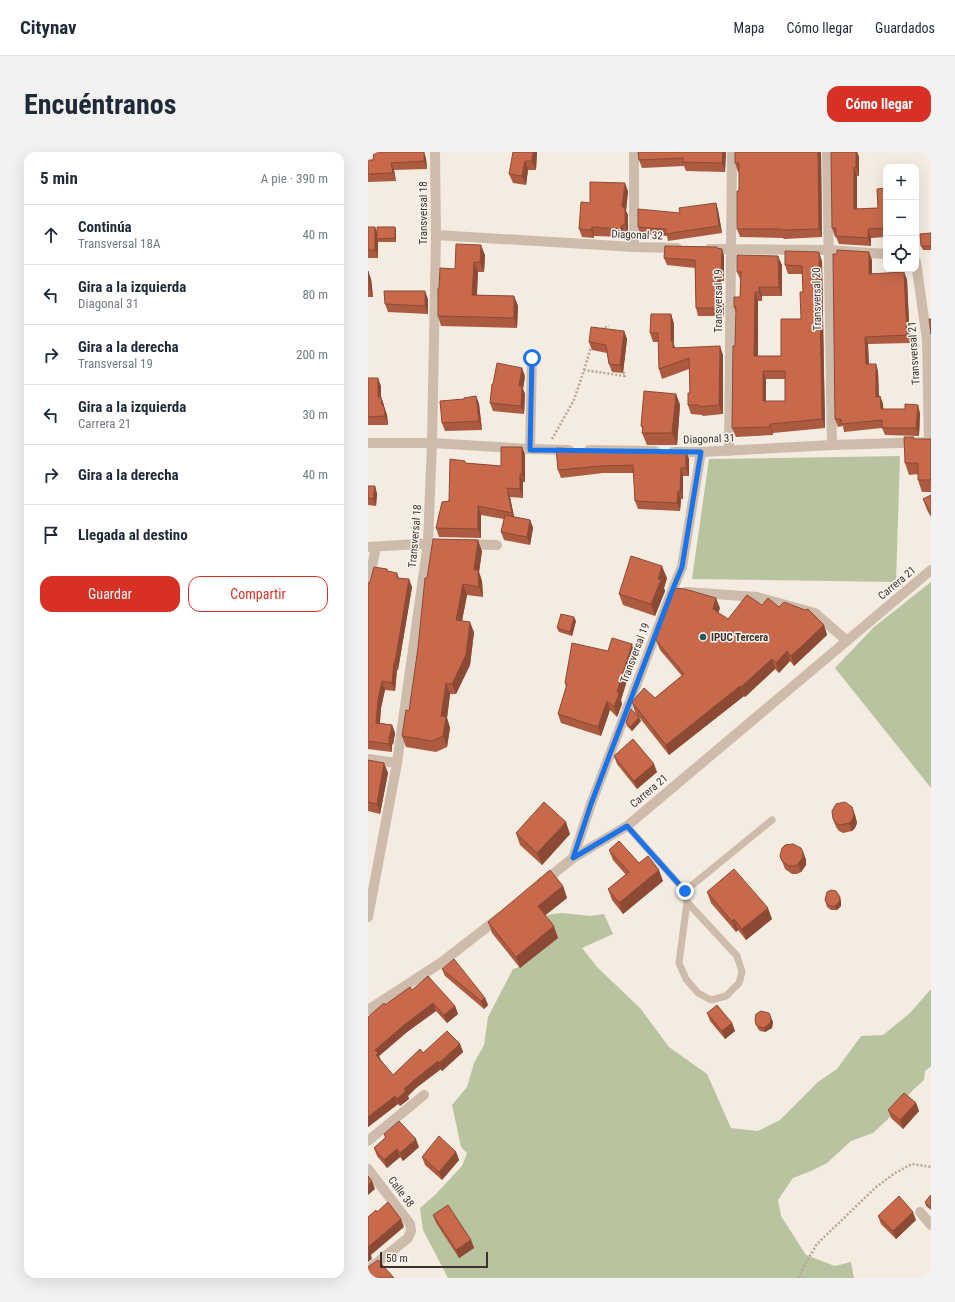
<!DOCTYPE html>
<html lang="es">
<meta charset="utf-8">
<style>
body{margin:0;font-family:"Roboto Condensed",sans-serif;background:#f2f2f3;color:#1f2937}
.controls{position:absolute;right:12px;top:12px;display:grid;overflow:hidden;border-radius:8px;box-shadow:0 4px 16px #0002}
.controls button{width:36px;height:36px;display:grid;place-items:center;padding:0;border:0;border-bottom:1px solid #e0e1e3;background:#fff;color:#1f2937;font:20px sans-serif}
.scale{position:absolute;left:12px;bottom:10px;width:108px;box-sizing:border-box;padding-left:4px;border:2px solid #3b302b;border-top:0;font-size:11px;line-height:14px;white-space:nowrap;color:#3b302b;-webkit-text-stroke:3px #fbf5ee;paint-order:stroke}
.stop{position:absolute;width:12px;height:12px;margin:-9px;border:3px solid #1a73e8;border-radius:50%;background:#fff}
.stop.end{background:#1a73e8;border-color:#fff;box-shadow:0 1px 4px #0008}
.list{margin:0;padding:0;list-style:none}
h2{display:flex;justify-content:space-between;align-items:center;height:52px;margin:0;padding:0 16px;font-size:17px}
h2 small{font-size:13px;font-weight:400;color:#747a83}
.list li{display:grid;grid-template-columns:26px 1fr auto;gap:12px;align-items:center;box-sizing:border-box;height:60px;padding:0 16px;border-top:1px solid #e0e1e3}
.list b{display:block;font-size:15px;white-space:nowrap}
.list p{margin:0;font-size:13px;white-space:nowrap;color:#747a83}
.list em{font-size:13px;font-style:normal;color:#747a83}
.actions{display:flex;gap:8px;padding:12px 16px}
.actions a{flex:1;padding:9px 0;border:1px solid #d93025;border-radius:12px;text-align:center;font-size:14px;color:#d93025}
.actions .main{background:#d93025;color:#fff}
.icon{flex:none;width:22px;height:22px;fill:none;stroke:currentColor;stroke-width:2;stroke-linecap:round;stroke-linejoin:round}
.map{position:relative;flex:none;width:563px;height:1126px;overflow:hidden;border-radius:12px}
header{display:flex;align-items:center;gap:24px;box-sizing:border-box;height:56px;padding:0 20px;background:#fff;border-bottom:1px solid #e0e1e3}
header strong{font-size:19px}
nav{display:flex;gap:22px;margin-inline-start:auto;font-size:14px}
.intro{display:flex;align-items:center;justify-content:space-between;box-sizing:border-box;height:96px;padding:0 24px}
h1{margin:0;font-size:28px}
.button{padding:10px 18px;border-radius:12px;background:#d93025;color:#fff;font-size:14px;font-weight:700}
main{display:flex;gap:24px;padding:0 24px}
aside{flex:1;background:#fff;border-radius:12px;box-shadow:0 4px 16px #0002}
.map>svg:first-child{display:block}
</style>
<header>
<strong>Citynav</strong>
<nav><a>Mapa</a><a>Cómo llegar</a><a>Guardados</a></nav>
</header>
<div class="intro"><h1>Encuéntranos</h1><a class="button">Cómo llegar</a></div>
<main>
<aside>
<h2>5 min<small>A pie · 390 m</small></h2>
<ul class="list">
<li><svg class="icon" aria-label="ahead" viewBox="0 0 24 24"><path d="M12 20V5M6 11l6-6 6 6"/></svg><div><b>Continúa</b><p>Transversal 18A</p></div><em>40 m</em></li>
<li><svg class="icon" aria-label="left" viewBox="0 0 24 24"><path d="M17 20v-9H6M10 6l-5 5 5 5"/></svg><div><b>Gira a la izquierda</b><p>Diagonal 31</p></div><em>80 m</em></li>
<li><svg class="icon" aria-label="right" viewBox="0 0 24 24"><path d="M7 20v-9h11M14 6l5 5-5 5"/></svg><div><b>Gira a la derecha</b><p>Transversal 19</p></div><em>200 m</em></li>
<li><svg class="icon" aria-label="left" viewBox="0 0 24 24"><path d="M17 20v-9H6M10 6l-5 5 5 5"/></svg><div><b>Gira a la izquierda</b><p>Carrera 21</p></div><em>30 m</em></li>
<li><svg class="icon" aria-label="right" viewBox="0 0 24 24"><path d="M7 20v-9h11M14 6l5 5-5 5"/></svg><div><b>Gira a la derecha</b></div><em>40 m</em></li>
<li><svg class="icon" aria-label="arrive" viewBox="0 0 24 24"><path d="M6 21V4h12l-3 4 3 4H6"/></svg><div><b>Llegada al destino</b></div></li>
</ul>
<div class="actions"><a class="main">Guardar</a><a>Compartir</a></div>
</aside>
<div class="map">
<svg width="563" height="1126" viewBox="0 0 563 1126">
<rect width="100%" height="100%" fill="#f4ebe1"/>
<path fill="#b8c4a0" d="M532,304L528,430L324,427L341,307Z
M563,430V636L467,516L506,475Z
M194,761L222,764L236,762L245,782L214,796L230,816L272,856L301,895L339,922L363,976L390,979L412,968L450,930L469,917L493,884L515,883L542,861L563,837V914L557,919L556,928L545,938L520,967L505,981L483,989L459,1011L443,1019L425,1026L410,1048L413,1064L438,1103L467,1114L483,1110L486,1126H80L55,1078L52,1056L67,1043L94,1014L99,1001L93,995L84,953L99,935L106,911L116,893L120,865L145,817L155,814L190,786L179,763Z"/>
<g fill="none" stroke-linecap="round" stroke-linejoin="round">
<path stroke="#b9a596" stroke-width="2.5" stroke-dasharray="2 2" stroke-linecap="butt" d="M233,177L241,174
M216,218L224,192
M184,287L206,248L216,218L257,224L255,219
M431,1126L437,1112L449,1092L507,1036L527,1021L544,1012L563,1015"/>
<path stroke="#cdbbac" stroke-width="7" d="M259,674L317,739L319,750L311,811L318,827L330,841L343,848L358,844L371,831L374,820L369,804L319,750
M317,739L404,668"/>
<path stroke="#cdbbac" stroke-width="10" d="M459,0L464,293
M68,83L266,95L309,96
M266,95V0
M341,97L460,98L518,102
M548,110L559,188L561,290
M162,297L164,206
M361,299L364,0
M98,392L129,393
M0,395L66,391
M0,434L8,395
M318,440L389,445L447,461L479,489
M0,607L29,611
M205,706L223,652L304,439L314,415L333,300
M0,765L29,611L60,391L64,291L68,83L67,0
M0,989L56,943
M0,1017L42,1072L43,1079L40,1086L0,1118
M552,1060L563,1073"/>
<path stroke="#cdbbac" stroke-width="10" d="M0,291H64L162,297L201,298
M221,298L287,299
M305,300H333L464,293L563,290
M175,730L205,706L259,674L563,418
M0,858L74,810L132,765"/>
</g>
<path fill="#ac5a40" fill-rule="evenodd" d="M169,0L168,18H160L158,33L145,31L141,22Z
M270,0H358L357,20L318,19L316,14L274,16L271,8Z
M367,0H453L454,85L416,87L415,86L372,85L369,77L371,39V20H370L367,11Z
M489,0L491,5V24H489V57L510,56L518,36V85L503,86V94L471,92L468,85H467L464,76Z
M58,6L59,17L26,18L28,29L0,30V8Z
M260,39L258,59L260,63V81H257L256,85L226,84V86L214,85L211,77L222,51Z
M348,51L350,58L354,81L300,89L299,84L272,82L270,75Z
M0,75H7L9,80L27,75L28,79V90H10V106H0Z
M563,81V98H555L553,94Z
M349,95V96L354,97L356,104V129H353V146L356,153V164H330L328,156L327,116L299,113L296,106Z
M117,103L116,120H110L109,143L146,144L150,154L149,176L73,174L70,164L71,136L87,117Z
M504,108V122L536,120L539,128L542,191L500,192L501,212L510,219L511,244H512L515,252V257L552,261L551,284L517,283L514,276L476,280L475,274L470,275L467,267Z
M454,109L457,276L405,281V283L368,285L364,276L367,194L368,161L366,155L372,145L373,129L369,120L414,113V144H394V149H390V204H413L433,167L435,140L434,122H420L417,113ZM398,227H417V249H398Z
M0,119L3,127L5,145H0Z
M60,147V162L20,160L17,152Z
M303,162L306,172V193L307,196L355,203V262L335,264L334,263L323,262L320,253L322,241L321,217L294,227L291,217L290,190H285L282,181Z
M256,179L259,187L255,221L244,220L241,212L239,201L224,198L221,190Z
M157,224L155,237L157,242L156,262L125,259L122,251L125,232Z
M0,226L13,234V245L19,263L20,273H0Z
M308,242L312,253L309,293H279L274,281L275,278L273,274Z
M108,244L111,252L114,278L77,279L74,271L96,247Z
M546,287H563V340H554L550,328V322L541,323L537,311Z
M154,295L157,303V330H155V346L142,345L146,365L162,368L165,376L162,393L136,388L133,380L136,367L113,363V386L71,385L68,376L98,311L133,314Z
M318,299L321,307V324H315V347H313L312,359L270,357L267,349L266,321H235L193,326L190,318L234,300Z
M0,334H7L9,342L8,354L0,353Z
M563,343V365L559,358L555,347Z
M114,399L111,420L114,429L115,445L99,443L94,469L106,480L102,513L88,542H82L79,566L82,576L79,595L68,600L38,595L34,584L41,559L50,496L59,426Z
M19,417L20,419L29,421L31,426L44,435L30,518H29L27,539L17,538L13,556L12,571L24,573L27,581L25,593L24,592V600L0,597V431Z
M299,426L296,436L297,439L287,464L255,453L251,442Z
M394,453L411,455L456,473L459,483L426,514L422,509L411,521L407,517L377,545L376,544L301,603L267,560L264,550L287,546L314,524L292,498L288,488L297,460L296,458L352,456L350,461L360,467Z
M208,469L204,484L191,480L189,476Z
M240,499L267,502L253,548L254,552L249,565L242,558L233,584L193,571L190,562L198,535L197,531Z
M273,569L264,579L259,574L258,570Z
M246,604L289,620L269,637L249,612Z
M0,608L16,611L20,621L12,662L0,659Z
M484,655L487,663L489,671L487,676L484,679L475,681L471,679L468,675L465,667Z
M148,681L202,682L174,713L152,693Z
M241,698L271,711L295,729L255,762L244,748L240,737L258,723L245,708Z
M435,700L438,708V713L433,720L429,722H424L417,717L412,704Z
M195,734L199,746L177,763L190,786L152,816L124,781L120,770Z
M339,740L404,767L378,788L370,778L368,780L343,751Z
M457,748L473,749V754L469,758H463L459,755Z
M74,817L117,846L120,853L116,857L77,824Z
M44,838L87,854L90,862L79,871L68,859L39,880L11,904L13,908L25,923L55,901L92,892L95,900L74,919L73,917L48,936L40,944L41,947L32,954L30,952L0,975L17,853Z
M339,861L364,871L367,879L357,887L342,869Z
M403,866L405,870L404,876L397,880L392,879L390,877L387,867Z
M548,951L551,959L535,977L523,966L520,958Z
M16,982L51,995L35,1009L32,1005L19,1016L9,1004L6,996L17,986Z
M88,1000L91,1008L74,1028L57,1013L54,1005Z
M563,1043V1058L558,1054L557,1050Z
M65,1063L103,1088L106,1096L91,1106L68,1071Z
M510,1064L548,1068L528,1087L513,1072Z"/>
<path fill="#8c4a34" d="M56,0L58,6L59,17L56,9Z
M165,0H169L168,18L164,9Z
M355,0H358L357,20L354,11Z
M450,0H453L454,85L451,77Z
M488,0H489L491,5V24L488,15Z
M157,9L160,18L158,33L154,24Z
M23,11L26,18L28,29L25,21Z
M486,15L489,24V65L486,57Z
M257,31L260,39L258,59L260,63V81L257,73L254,55Z
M348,51L350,58L354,81L351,74Z
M254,73L257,81L256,85L253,77Z
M7,75L10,83L9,87L10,90V106L7,98Z
M27,75L28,79V90L27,86Z
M224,75L226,84V86L223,78Z
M500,77L503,86V94L500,86Z
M113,93L117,103L116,120L112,110Z
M354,97L356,104V129L353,121Z
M451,100L454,109L457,276L454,267Z
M501,100L504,108V130L501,122Z
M410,104L414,113V144L411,135Z
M106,110L110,120L108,153L104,143Z
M0,119L3,127L5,145L2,137Z
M536,120L539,128L542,191L539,183Z
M350,121L353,129V153L350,145Z
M391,135L394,144V149L391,140Z
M57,139L60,147V162L57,154Z
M387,140L390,149V212L386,204Z
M146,144L150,154L149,176L146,166Z
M353,146L356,153V164L353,156Z
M303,162L306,172V193L308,198V205L303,189Z
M256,179L259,187L255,221L252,213Z
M497,185L500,192L501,220L498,212Z
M352,194L355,203V262L351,253Z
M508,212L510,219L511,252L508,245Z
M154,216L157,224L155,237L157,242L156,262L153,254L151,234Z
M395,219L398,227V258L395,249Z
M10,226L13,234V253L10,245Z
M308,242L312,253L309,293L304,281Z
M108,244L111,252L114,278L111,269Z
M512,244L515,252L516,265L513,257Z
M13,245L16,253V261L14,253Z
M550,253L552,261L551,284L548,276Z
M16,255L19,263L20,273L17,264Z
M402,272L405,281V283L402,275Z
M154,295L157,303V330L154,322Z
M318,299L321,307V324L318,316Z
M313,316L315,324V347L312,339Z
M152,322L155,330V346L152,337Z
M7,334L9,342L8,354L5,347Z
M139,336L142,345L147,369L144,361Z
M310,339L313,347L312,359L309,351Z
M110,354L113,363V386L110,377Z
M162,368L165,376L162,393L159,385Z
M110,388L114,399L111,420L114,429L115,445L111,435L106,418Z
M294,414L299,426L296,436L297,439L287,464L283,452Z
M41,427L44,435L30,518L27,510Z
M95,432L99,443L92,479L88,468Z
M348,446L352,456L348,467L345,457Z
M206,465L208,469L204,484L202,480Z
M102,470L106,480L102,513L88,542L84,532Z
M456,473L459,483L426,514L423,504Z
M264,492L267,502L253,548L254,552L249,565L246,555L249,540Z
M419,499L422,509L411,521L408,511Z
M404,507L407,517L377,545L373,535Z
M26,510L29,518L27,539L24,531Z
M14,529L17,538L13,556L11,579L8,571L10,548Z
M78,531L82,542L79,566L82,576L79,595L75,584L73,564Z
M372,534L376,544L301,603L298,593Z
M239,549L242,558L233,584L230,575Z
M271,565L273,569L264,579L262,575Z
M24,573L27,581L25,593L22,584Z
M21,584L24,592V600L21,592Z
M16,611L20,621L12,662L9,652Z
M286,612L289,620L269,637L266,629Z
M484,655L487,663L489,671L487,676L484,679L481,671Z
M198,670L202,682L174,713L169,701Z
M435,700L438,708V713L433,720L430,712Z
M291,718L295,729L255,762L251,751Z
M195,734L199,746L174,766L170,754Z
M472,745L473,749V754L469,758L467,754Z
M400,756L404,767L378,788L374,777Z
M366,767L370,778L368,780L364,769Z
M186,774L190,786L152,816L148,805Z
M117,846L120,853L116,857L113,849Z
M65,851L68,859L39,880L11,904L13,909L11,911L7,898L36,873Z
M87,854L90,862L79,871L76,863Z
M403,866L405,870L404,876L397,880L396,876Z
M364,871L367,879L357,887L354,879Z
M92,892L95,900L74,919L71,911Z
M70,909L73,917L48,936L40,944L41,947L32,954L29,947L36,937L45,929Z
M27,944L30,952L0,975V965Z
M548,951L551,959L535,977L532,968Z
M48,987L51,995L35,1009L32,1001Z
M29,997L32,1005L19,1016L16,1008Z
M88,1000L91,1008L74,1028L71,1020Z
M4,1029L7,1037L0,1043V1033Z
M545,1060L548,1068L528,1087L525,1079Z
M33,1067L36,1075L3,1103L4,1107L0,1110V1095Z
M103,1088L106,1096L91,1106L88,1098Z"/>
<path fill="#c8694b" stroke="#8c4a34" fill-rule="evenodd" d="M6,0H56V9L23,11L25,21L0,22V8H5Z
M145,0H165L164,9H157L154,24L141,22Z
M270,0H355L354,11L315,10V6L271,8Z
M367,0H450L451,77L413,78V77H369V39H371V11H367Z
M463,0H488V15H486V57L510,56L509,37L518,36V76L500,77V86L468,84V76H464Z
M222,30L257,31L254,55H257V73H254L253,77L224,75L223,78L211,77L213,50L222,51Z
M348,51L351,74L297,82L298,77L270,75V57L312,61L311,56Z
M0,75H7V98H0Z
M9,75H27V86L9,87Z
M563,81V94H553L552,82Z
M88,92L113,93L112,110H106L104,143L146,144V166L70,164V136H71L72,116L87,117Z
M297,94L349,95V96L354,97L353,121H350V145L353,146V156H328L327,108L296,106Z
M469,98L501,100V122L536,120L539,183L497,185L498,212H508V245L512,244L513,257H537V252L550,253L548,276H514V268L474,272L473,267H467L465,102H469Z
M417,99L451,100L454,267L402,272V275L364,276L365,194H367L368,155H366V145H372L373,120H369V103L410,104L411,135H391V140H387L386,204H413V167H433L432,140H435L434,114L417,113ZM395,219H417V249H395Z
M0,119L2,137H0Z
M16,139H57V154L17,152Z
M283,162H303V189H305V196L352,194L351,253L331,255V253H320V241H322L321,206L291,217L290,181H282Z
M561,167H563V182Z
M223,175L256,179L252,213L241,212L238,193L221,190Z
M129,211L154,216L151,234H154L153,254L122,251L124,232H125Z
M0,226H10V245H13L14,253L16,255L17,264L0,265Z
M276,239L308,242L304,281H274L275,274H273Z
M108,244L111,269L74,271L72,249L96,247V246Z
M536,285H546L545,287H563V328H550V311H537Z
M133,295H154V322H152V337L139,336L144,361L110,354V377L68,376L74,350L81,349L82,307L97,309V311L133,314Z
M188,296L234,298V300L275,299V298L318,299V316H313L312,339H310L309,351L267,349L265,313L232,314L190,318Z
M0,334H7L5,347L0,346Z
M563,343V361L555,347Z
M137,363L162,368L159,385L133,380Z
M65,387L110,388L106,418H110L111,435L95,432L88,468L102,470L98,503L84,532L78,531L73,564L78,565L75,584L64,589L34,584L38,558L41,559L50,496L57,426H59Z
M263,404L294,414L290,427L293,428L283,452L251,442Z
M6,415L19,417V419L29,421V426L41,427L27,510H26L24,531L14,529L10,548L8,571L24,573L22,584H21V592L0,589V431L2,430Z
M305,436L317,437L348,446L345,457L360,467L379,443L394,453L400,446L411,455L416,450L437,458L440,457L456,473L423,504L419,499L408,511L404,507L373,535L372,534L298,593L264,550L276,536L287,546L316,522L288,488L297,459L296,458Z
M193,462L206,465L202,480L189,476Z
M244,486L264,492L249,540L251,542L246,555L239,549L230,575L190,562L199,532L197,531L204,491L240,499Z
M263,557L271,565L262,575L258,570Z
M265,587L286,612L266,629L246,604Z
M0,608L16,611L9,652L0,650Z
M176,650L198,670L169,701L148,681Z
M477,650L484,655L486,663L484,668L481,671L472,673L468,671L465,667L464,659L468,652Z
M251,689L271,711L280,704L291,718L251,751L240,737L261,720L241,698Z
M425,692L433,696L435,700V705L430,712L426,714H421L414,709L412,704L414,696L417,693Z
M366,717L400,756L374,777L366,767L364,769L339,740Z
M182,718L195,734L170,754L186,774L148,805L120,770Z
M463,738L468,739L472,745L471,750L467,754H462L458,750L457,748L459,740Z
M86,807L117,846L113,849L74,817Z
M60,824L87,854L76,863L65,851L36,873L7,898L10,901L8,903L25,923L52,897L55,901L79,879L92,892L71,911L70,909L45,929L36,937L38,939L29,947L27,944L0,965V865L16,851L17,853L42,835L44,838Z
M349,853L364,871L354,879L339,861Z
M393,859L401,861L403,866L402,871L396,876L391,875L388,873L387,867L388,862Z
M536,941L548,951L532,968L520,958Z
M31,969L48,987L32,1001L29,997L16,1008L6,996L18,985L16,982Z
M71,984L88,1000L71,1020L54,1005Z
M0,1024L4,1029L0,1033Z
M563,1043V1056L557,1050Z
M531,1044L545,1060L525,1079L510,1064Z
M20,1050L33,1067L0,1095V1065L8,1058L9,1060Z
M80,1053L103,1088L88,1098L65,1063Z
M10,1108L26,1126H0V1115Z"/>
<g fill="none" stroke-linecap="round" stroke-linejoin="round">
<path stroke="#1a73e8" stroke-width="5" d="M164,206L162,298L333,300L314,415L304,439L223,652L205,706L259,674L317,739"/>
</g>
<circle fill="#1f5a5e" stroke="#fbf5ee" stroke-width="1.5" cx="335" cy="485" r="4"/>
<g text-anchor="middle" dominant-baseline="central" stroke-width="3" stroke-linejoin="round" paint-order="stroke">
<g font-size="11" fill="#3b302b" stroke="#fbf5ee">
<text transform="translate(55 61) rotate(-90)">Transversal 18</text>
<text transform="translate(269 83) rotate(2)">Diagonal 32</text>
<text transform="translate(449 147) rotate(-91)">Transversal 20</text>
<text transform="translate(350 149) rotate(-90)">Transversal 19</text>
<text transform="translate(546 201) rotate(-94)">Transversal 21</text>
<text transform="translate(341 287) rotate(-2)">Diagonal 31</text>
<text transform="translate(47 384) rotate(-85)">Transversal 18</text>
<text transform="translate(529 431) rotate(-40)">Carrera 21</text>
<text transform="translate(267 501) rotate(-69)">Transversal 19</text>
<text transform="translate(281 639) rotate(-40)">Carrera 21</text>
<text transform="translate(33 1040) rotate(53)">Calle 38</text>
</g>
<g font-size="11" font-weight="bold" fill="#3b302b" stroke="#fbf5ee" text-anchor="start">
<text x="343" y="485">IPUC Tercera</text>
</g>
</g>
</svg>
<div class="controls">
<button>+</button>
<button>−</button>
<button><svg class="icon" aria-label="locate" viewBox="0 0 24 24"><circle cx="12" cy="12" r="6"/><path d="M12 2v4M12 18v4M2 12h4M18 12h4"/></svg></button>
</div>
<div class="scale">50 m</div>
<div class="stop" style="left:164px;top:206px"></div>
<div class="stop end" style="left:317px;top:739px"></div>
</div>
</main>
